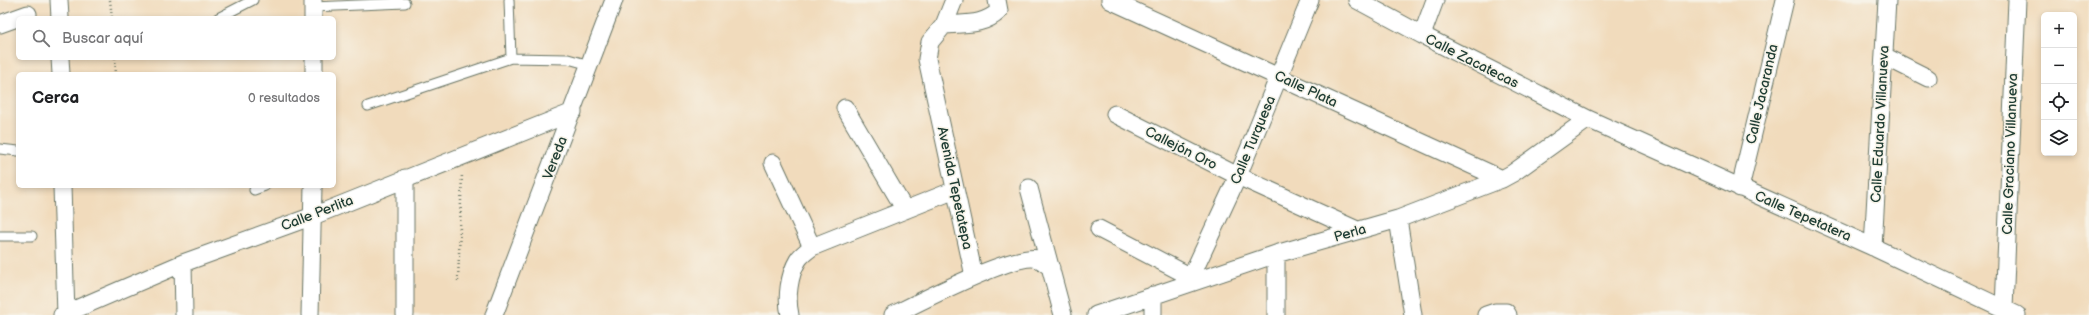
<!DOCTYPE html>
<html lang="es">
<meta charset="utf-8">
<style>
body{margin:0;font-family:"Balsamiq Sans",sans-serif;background:#f6f6f6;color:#202124}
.controls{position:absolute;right:12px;top:12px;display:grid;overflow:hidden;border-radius:6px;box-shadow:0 2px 6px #0003}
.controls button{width:36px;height:36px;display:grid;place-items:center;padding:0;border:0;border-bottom:1px solid #e0e0e0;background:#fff;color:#202124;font:20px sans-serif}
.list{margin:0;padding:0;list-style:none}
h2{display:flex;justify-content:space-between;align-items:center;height:52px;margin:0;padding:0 16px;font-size:17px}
h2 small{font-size:13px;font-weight:400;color:#757577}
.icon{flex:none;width:22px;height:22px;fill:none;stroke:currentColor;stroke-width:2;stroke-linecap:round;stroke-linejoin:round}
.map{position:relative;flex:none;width:2089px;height:315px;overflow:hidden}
.search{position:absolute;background:#fff;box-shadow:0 2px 6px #0003;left:16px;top:16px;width:320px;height:44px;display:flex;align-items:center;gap:10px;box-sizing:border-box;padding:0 14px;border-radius:6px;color:#757577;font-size:15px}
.panel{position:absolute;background:#fff;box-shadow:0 2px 6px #0003;left:16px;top:72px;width:320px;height:116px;border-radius:6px}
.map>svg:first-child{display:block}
</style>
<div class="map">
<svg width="2089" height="315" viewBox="0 0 2089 315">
<rect width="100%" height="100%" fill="#f7f3e8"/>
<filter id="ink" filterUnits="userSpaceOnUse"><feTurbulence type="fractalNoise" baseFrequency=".025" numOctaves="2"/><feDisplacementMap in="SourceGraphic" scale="8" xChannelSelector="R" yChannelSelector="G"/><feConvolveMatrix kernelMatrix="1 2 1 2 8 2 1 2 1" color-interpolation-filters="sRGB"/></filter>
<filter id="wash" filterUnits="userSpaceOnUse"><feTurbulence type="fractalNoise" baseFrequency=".012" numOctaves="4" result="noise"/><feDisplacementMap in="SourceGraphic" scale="16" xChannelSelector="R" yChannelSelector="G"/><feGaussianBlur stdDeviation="0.9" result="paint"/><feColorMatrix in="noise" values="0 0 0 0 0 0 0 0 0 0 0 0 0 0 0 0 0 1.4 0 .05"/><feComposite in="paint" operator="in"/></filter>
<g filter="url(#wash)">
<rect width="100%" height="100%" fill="#f1dbbc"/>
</g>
<g filter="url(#ink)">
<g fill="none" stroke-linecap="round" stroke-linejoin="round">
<g stroke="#687464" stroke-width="11">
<path id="lane" d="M509,0L511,58
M313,7L405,3
M218,18L253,0
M368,106L511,58L568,59L590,65
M0,149L18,151
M254,190L265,186
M0,236H32"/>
</g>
<g stroke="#687464" stroke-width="19">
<path id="street" d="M59,0L60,18
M313,0V18
M954,0L944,25L930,42L927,59L974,276
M1110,0L1502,179
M1357,0L1422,35L1588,119L1873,247L2017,315
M0,24L28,14
M944,25C965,23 983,26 999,11L997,0
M1422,35L1435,0
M1884,56L1928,78
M60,58L61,74
M314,58V74
M845,108L905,210
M1115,114L1238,176L1357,230
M773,163L812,247
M62,186L66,315
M1029,188L1063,315
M1740,188L1785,0
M1398,219L1413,315
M1099,229L1197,280
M1873,247L1887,0
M1276,254V315
M183,263L184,315
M1191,277L1238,176L1310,0
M2004,308L2017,0
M62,315L183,263L313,216L573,112
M310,315L313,186
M405,315V178
M494,315L614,0
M790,315C786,298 789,275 798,260C801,255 807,251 812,247L955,190
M893,315C917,303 1016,252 1038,259C1042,260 1047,265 1051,268
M1096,315L1276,254L1398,219L1502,179L1513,173L1588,119
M1153,315V295
M1486,315L1495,312H1506L1508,315"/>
</g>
<path stroke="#687464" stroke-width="2.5" stroke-dasharray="1 3" stroke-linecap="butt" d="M110,0L112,18
M115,58L116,74
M458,281L462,174"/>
<use href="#lane" stroke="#fff" stroke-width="9"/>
<use href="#street" stroke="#fff" stroke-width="17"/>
</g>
</g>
<g text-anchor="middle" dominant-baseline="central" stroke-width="3" stroke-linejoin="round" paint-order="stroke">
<g font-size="14" fill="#1f3d34" stroke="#f7f3e8">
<text transform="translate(1472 61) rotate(27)">Calle Zacatecas</text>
<text transform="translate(1306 89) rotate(25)">Calle Plata</text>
<text transform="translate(1762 94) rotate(-77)">Calle Jacaranda</text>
<text transform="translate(1880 124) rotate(-87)">Calle Eduardo Villanueva</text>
<text transform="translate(1253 140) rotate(-67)">Calle Turquesa</text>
<text transform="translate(1181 148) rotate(27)">Callejón Oro</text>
<text transform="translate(2010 154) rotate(-88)">Calle Graciano Villanueva</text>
<text transform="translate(555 158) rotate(-69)">Vereda</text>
<text transform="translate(955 188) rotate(78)">Avenida Tepetatepa</text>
<text transform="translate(317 213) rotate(-21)">Calle Perlita</text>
<text transform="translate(1803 216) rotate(24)">Calle Tepetatera</text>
<text transform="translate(1350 233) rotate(-16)">Perla</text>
</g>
</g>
</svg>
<div class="controls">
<button>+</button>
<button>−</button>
<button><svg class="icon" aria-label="locate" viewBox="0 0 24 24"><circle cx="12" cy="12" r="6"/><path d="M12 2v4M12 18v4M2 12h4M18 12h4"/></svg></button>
<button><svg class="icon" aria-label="layers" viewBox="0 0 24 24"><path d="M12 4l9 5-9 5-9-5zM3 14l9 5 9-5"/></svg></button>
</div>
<div class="search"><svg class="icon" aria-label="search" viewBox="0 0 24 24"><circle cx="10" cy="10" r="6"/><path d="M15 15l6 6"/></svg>Buscar aquí</div>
<section class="panel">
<h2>Cerca<small>0 resultados</small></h2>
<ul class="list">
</ul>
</section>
</div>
